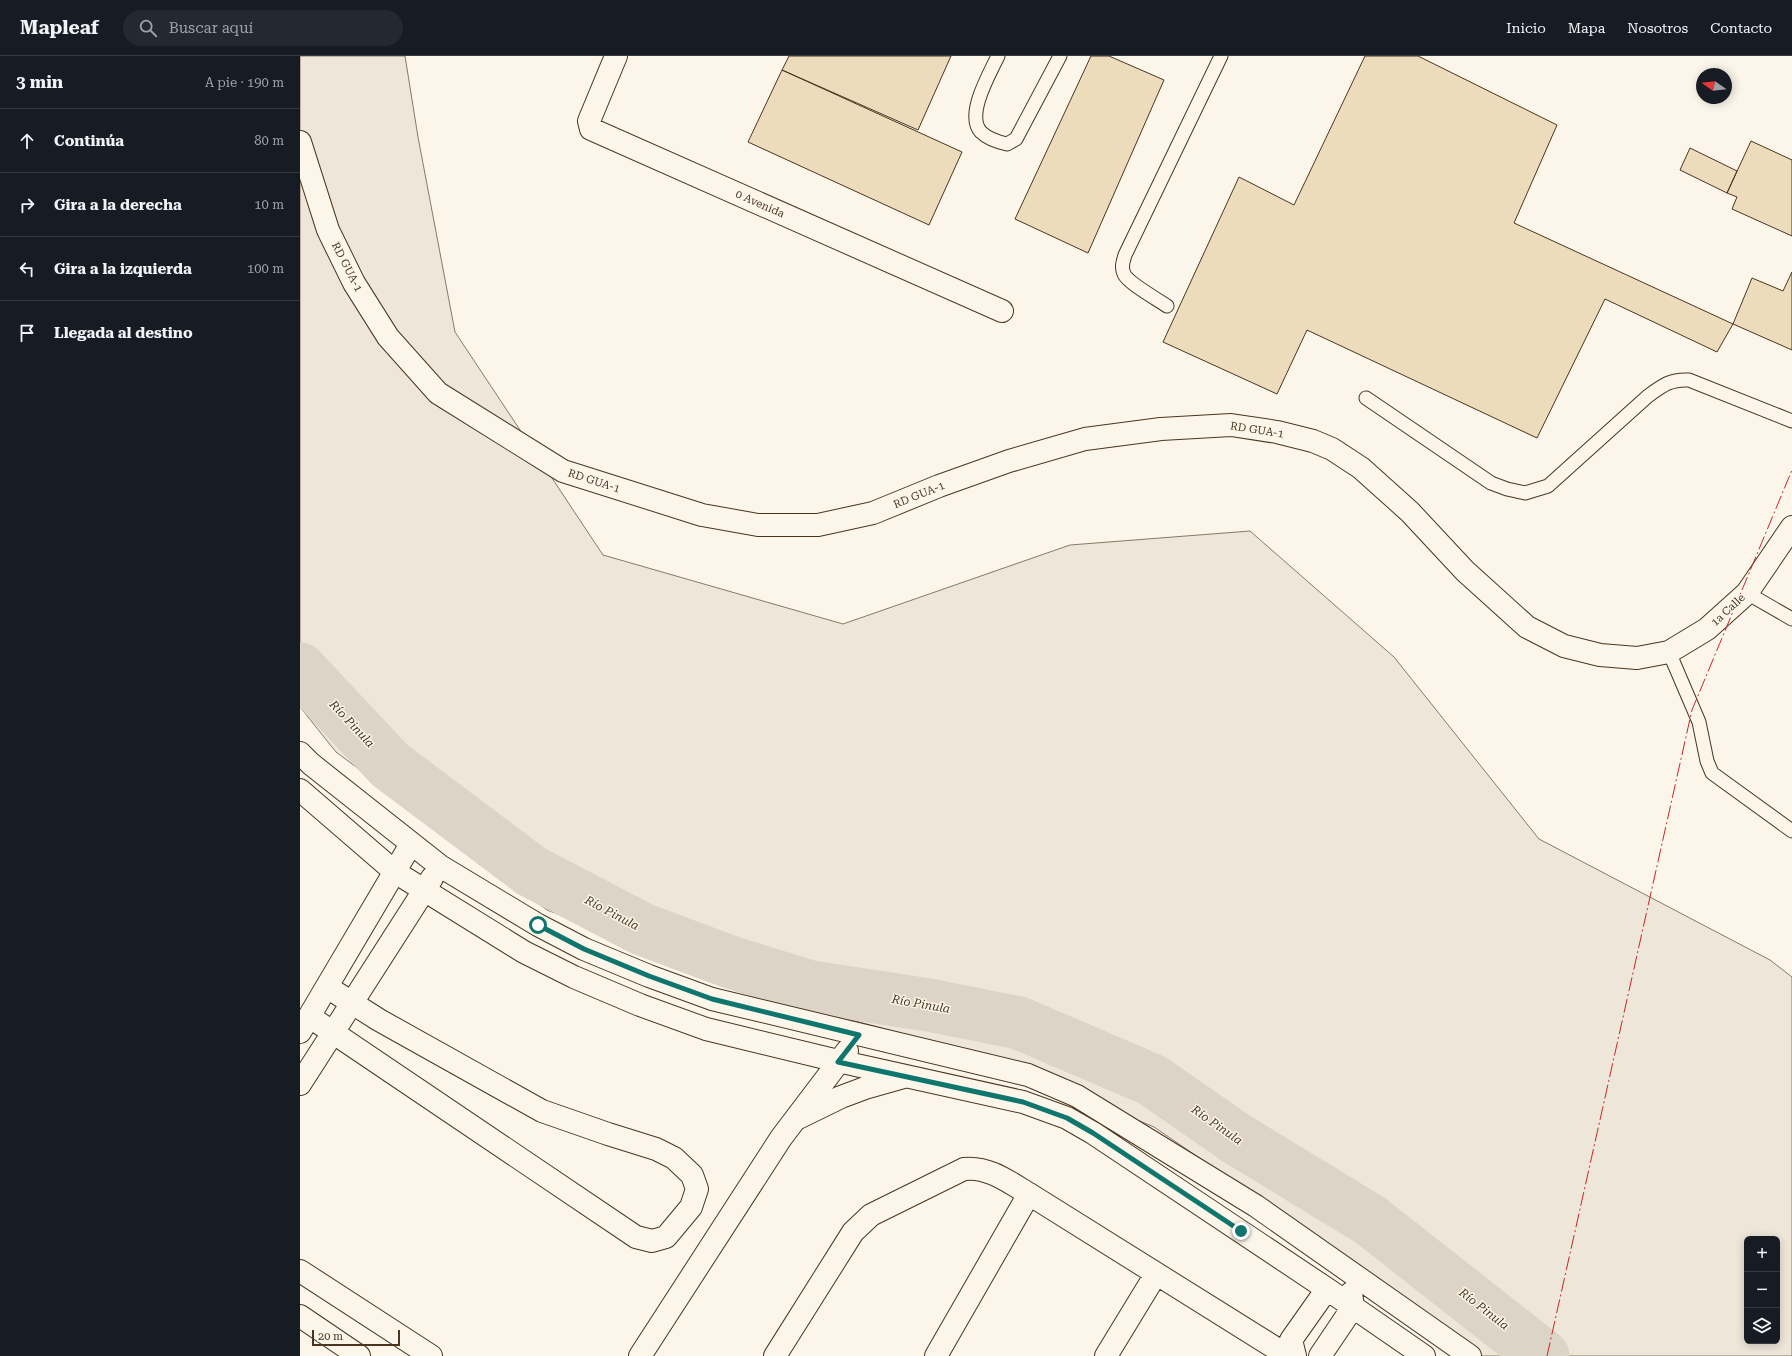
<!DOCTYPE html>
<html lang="es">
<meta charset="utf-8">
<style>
body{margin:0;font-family:"Roboto Serif",serif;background:#242831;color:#f1f3f6}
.controls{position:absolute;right:12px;bottom:12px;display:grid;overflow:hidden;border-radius:6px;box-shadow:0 2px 10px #0003}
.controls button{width:36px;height:36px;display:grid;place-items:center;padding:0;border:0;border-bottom:1px solid #363941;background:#171b24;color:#f1f3f6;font:20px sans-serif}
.compass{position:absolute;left:1396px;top:12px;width:36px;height:36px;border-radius:50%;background:#171b24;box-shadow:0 2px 10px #0003;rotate:284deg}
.scale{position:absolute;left:12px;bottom:10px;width:88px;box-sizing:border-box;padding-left:4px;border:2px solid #4a3520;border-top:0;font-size:11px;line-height:14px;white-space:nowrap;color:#4a3520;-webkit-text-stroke:3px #fbf6e9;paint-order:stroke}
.stop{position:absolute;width:12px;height:12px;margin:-9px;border:3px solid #0f766e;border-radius:50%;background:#fff}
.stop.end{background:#0f766e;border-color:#fff;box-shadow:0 1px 4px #0008}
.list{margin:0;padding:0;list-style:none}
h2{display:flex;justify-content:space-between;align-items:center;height:52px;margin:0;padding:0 16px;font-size:17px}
h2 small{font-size:13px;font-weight:400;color:#9ea1a6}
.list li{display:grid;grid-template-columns:26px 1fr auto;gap:12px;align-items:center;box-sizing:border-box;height:64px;padding:0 16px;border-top:1px solid #363941}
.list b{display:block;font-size:15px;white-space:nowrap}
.list em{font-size:13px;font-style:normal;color:#9ea1a6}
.icon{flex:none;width:22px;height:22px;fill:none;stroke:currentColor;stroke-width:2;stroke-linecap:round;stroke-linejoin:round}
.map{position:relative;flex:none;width:1492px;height:1300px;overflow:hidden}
header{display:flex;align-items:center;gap:24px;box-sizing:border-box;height:56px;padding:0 20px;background:#171b24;border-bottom:1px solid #363941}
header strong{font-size:19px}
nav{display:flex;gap:22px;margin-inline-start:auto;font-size:14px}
.search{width:280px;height:36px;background:#242831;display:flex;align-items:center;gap:10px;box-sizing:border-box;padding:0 14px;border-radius:22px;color:#9ea1a6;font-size:15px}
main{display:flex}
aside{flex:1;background:#171b24}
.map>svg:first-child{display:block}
</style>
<header>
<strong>Mapleaf</strong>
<div class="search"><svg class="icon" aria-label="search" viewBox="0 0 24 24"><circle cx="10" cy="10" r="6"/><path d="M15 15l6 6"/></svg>Buscar aquí</div>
<nav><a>Inicio</a><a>Mapa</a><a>Nosotros</a><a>Contacto</a></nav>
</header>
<main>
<aside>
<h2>3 min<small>A pie · 190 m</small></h2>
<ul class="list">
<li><svg class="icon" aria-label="ahead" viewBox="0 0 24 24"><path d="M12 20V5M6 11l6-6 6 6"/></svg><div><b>Continúa</b></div><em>80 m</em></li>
<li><svg class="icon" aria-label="right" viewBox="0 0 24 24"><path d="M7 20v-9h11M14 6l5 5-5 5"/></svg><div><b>Gira a la derecha</b></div><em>10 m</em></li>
<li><svg class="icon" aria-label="left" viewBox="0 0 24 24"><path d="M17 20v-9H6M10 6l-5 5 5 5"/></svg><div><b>Gira a la izquierda</b></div><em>100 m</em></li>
<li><svg class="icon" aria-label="arrive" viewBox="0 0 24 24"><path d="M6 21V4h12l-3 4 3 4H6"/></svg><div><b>Llegada al destino</b></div></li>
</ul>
</aside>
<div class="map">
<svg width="1492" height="1300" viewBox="0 0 1492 1300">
<rect width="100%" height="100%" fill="#fbf6e9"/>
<path fill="#ede6d9" stroke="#887966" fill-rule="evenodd" d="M0,0H105L118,81L155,276L303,499L543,568L770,489L950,475L1094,601L1239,783L1470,904L1492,921V1300H1179L1096,1236L854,1071L676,997L491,948L247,854L36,696L0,651ZM1447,1183H1477V1285H1447Z"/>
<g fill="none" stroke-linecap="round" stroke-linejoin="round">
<path stroke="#dcd4c6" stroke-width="53" d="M0,613L90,709L231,815L342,873L430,906L511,931L629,949L719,967L852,1024L937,1083L1070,1164L1243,1300"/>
</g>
<path fill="#ecdcbc" stroke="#4a3520" d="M489,0H651L618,74L482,14Z
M791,0H809L864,24L788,197L715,163Z
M1065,0H1118L1257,69L1214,167L1433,268L1417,296L1305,243L1237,382L1007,274L977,338L863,286L939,121L994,149Z
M482,14L662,96L629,169L448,86Z
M1451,85L1492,104V180L1432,153L1437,141L1427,137Z
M1390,92L1437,115L1427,137L1380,114Z
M1492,216V294L1433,268L1452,222L1483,235Z"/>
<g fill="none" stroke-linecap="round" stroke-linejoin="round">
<g stroke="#4a3520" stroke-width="15">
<path id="service" d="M698,0C690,17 665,59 681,76C688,83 698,86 707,88L716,83L760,0
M867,250C857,243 828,227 824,218C821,211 823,206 825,199L921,0
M1066,342L1191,427L1207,433L1225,437L1248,430L1348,340C1363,329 1371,323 1389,324L1492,365
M1447,537L1492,563
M1369,596L1399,666L1407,705L1412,717L1492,775"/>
</g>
<g stroke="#4a3520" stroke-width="24">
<path id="minor" d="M316,0L289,65L291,73L702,255
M0,697L11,708L140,810L238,869L284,893L349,920L412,943L728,1019L777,1040L956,1150L1170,1300
M0,734L95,816L224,896L274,921L340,949L406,973L538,1005L723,1046L767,1062L793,1077L1027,1233L1124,1300
M10,961L336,1181L352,1185L366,1181L391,1151L397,1133L392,1119L374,1102L356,1093L308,1078L242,1055L79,964L27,931
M0,976L111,788
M0,1028L132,822
M498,1062L541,1041L565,1032L604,1021
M0,1215L131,1300
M0,1260L59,1300
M340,1300L481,1082L547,995
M475,1300L553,1176L571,1159L664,1113C688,1110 709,1126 729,1138L988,1300
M636,1300L729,1138
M806,1300L856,1218
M995,1300L991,1284L1027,1233
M1020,1300L1053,1251L1051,1237"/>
</g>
<g stroke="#4a3520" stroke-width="24">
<path id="primary" d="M0,86L28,174L54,227L88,281L138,337L263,415L402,459L458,469H518L573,457L639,430L709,405L785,383L861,373L931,369L977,376L1013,385L1032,393L1061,412L1110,456L1165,515L1227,571L1264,590L1300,599L1337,602L1369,596L1407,573L1447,537L1492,471"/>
</g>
<use href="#service" stroke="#fbf6e9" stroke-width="13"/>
<use href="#minor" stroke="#fbf6e9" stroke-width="22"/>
<use href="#primary" stroke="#fbf6e9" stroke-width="22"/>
<path stroke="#c62828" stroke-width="1" stroke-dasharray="14 3 2 3" stroke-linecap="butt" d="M1247,1300L1392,654L1492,414"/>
</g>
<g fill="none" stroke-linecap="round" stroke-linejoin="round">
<path stroke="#0f766e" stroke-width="5" d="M238,869L284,893L349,920L412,943L559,979L538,1006L723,1046L767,1062L793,1077L941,1175"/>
</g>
<g text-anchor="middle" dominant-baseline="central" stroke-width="3" stroke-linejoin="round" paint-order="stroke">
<g font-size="11" fill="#4a3520" stroke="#fbf6e9">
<text transform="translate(460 148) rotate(24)">0 Avenida</text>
<text transform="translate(47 211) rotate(63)">RD GUA-1</text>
<text transform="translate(957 374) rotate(9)">RD GUA-1</text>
<text transform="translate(294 425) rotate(18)">RD GUA-1</text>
<text transform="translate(619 439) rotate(-22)">RD GUA-1</text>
<text transform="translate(1428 554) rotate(-43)">1a Calle</text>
</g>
<g font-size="12" font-style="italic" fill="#4a3520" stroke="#fbf6e9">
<text transform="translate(52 668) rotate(47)">Río Pinula</text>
<text transform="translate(312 857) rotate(28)">Río Pinula</text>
<text transform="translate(621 948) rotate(10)">Río Pinula</text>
<text transform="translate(917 1069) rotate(35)">Río Pinula</text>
<text transform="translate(1184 1253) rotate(38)">Río Pinula</text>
</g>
</g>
</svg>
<div class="controls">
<button>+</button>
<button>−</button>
<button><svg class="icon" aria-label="layers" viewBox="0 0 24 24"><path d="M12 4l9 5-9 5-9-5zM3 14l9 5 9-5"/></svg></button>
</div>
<svg class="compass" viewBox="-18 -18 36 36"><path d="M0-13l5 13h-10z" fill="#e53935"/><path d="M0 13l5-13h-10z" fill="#9ea1a6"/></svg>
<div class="scale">20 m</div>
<div class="stop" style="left:238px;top:869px"></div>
<div class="stop end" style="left:941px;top:1175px"></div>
</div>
</main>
